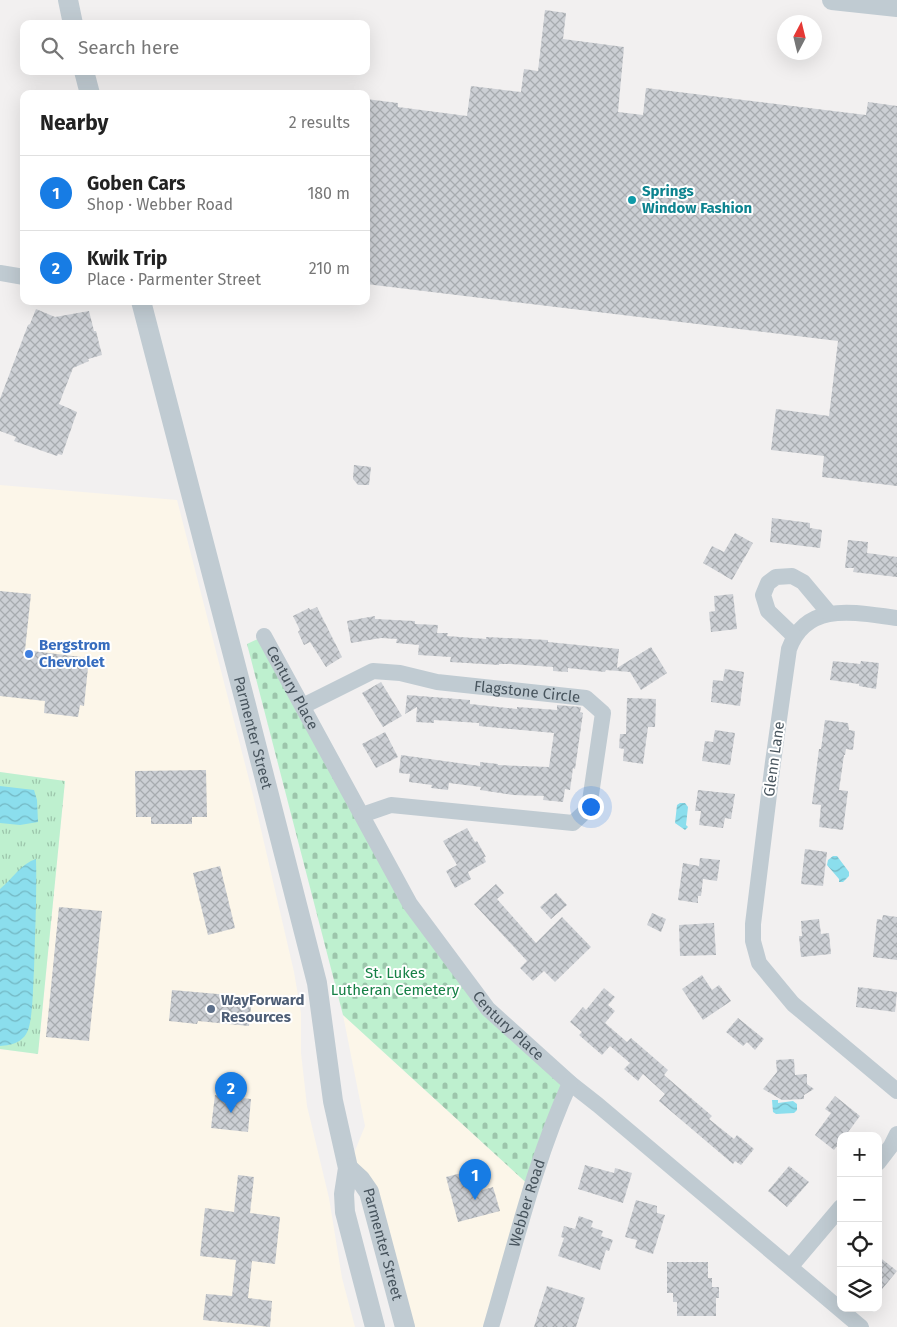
<!DOCTYPE html>
<meta charset="utf-8">
<style>
body{margin:0;font-family:"Fira Sans",sans-serif;background:#f6f6f6;color:#222}
.controls{position:absolute;right:15px;bottom:15px;display:grid;overflow:hidden;border-radius:10px;box-shadow:0 5px 20px #0002}
.controls button{width:45px;height:45px;display:grid;place-items:center;padding:0;border:0;border-bottom:1px solid #e0e0e0;background:#fff;color:#222;font:25px sans-serif}
.compass{position:absolute;left:777px;top:15px;width:45px;height:45px;border-radius:50%;background:#fff;box-shadow:0 5px 20px #0002;rotate:7deg}
.you{position:absolute;left:590px;top:806px;width:18px;height:18px;margin:-12px;border:4px solid #fff;border-radius:50%;background:#1a73e8;box-shadow:0 0 0 8px #1a73e833}
.badge{display:grid;place-items:center;width:32px;height:32px;border-radius:50%;background:#177ce4;color:#fff;font-size:16px;font-weight:700}
.pin{position:absolute;translate:-50% -41px;filter:drop-shadow(0 1px 2px #0008)}
.pin::after{content:'';position:absolute;top:26px;width:18px;height:15px;background:inherit;clip-path:polygon(0 0,100% 0,50% 100%)}
.list{margin:0;padding:0;list-style:none}
h2{display:flex;justify-content:space-between;align-items:center;height:65px;margin:0;padding:0 20px;font-size:21px}
h2 small{font-size:16px;font-weight:400;color:#767676}
.list li{display:grid;grid-template-columns:32px 1fr auto;gap:15px;align-items:center;box-sizing:border-box;height:75px;padding:0 20px;border-top:1px solid #e0e0e0}
.list b{display:block;font-size:19px;white-space:nowrap}
.list p{margin:0;font-size:16px;white-space:nowrap;color:#767676}
.list em{font-size:16px;font-style:normal;color:#767676}
.icon{flex:none;width:28px;height:28px;fill:none;stroke:currentColor;stroke-width:2;stroke-linecap:round;stroke-linejoin:round}
.map{position:relative;flex:none;width:897px;height:1327px;overflow:hidden}
.search{position:absolute;background:#fff;box-shadow:0 5px 20px #0002;left:20px;top:20px;width:350px;height:55px;display:flex;align-items:center;gap:12px;box-sizing:border-box;padding:0 18px;border-radius:10px;color:#767676;font-size:19px}
.panel{position:absolute;background:#fff;box-shadow:0 5px 20px #0002;left:20px;top:90px;width:350px;height:215px;border-radius:10px}
.map>svg:first-child{display:block}
</style>
<div class="map">
<svg width="897" height="1327" viewBox="0 0 897 1327">
<defs>
<pattern id="grass-tufts" width="24" height="20" patternUnits="userSpaceOnUse" patternTransform="scale(1.25)"><rect width="24" height="20" fill="#bef0cf"/><path d="M3 7l-1-3M5 7V3M7 7l1-3M15 17l-1-3M17 17v-4M19 17l1-3" fill="none" stroke="#9cc5ab"/></pattern>
<pattern id="cemetery-stones" width="16" height="16" patternUnits="userSpaceOnUse" patternTransform="scale(1.25)"><rect width="16" height="16" fill="#bef0cf"/><path d="M2 7V4a2 2 0 0 1 4 0v3zM10 15v-3a2 2 0 0 1 4 0v3z" fill="#9cc5ab"/></pattern>
<pattern id="water-waves" width="16" height="10" patternUnits="userSpaceOnUse" patternTransform="scale(1.25)"><rect width="16" height="10" fill="#8bdeed"/><path d="M0 5q4-4 8 0t8 0" fill="none" stroke="#73b7c3"/></pattern>
<pattern id="building-cross-hatch" width="8" height="8" patternUnits="userSpaceOnUse" patternTransform="scale(1.25)"><rect width="8" height="8" fill="#cccfd4"/><path d="M0 0l8 8M0 8l8-8" fill="none" stroke="#a7abaf"/></pattern>
</defs>
<rect width="100%" height="100%" fill="#f2f0f0"/>
<path fill="#fcf6e9" d="M0,485L177,500L253,795L294,972L301,1013V1053L307,1106L329,1198L342,1278L355,1327H0V1049L38,1054L65,781L0,772Z
M343,1015L532,1188L491,1327H405L372,1200L348,1168L365,1126Z"/>
<path fill="url(#grass-tufts)" d="M0,772L65,781L38,1054L0,1049Z"/>
<path fill="url(#cemetery-stones)" d="M264,636L448,958L570,1083L532,1188L343,1015L247,644Z"/>
<path fill="url(#water-waves)" d="M0,786L34,790L37,800L38,822L20,825L0,823Z
M680,803H685L688,807L686,825L688,827L685,830L675,823L677,805Z
M833,856H837L849,872V876L843,882H839V879L827,865L828,860Z
M36,859C37,896 35,933 34,970C33,986 33,1012 29,1027C25,1042 13,1045 0,1046V889C12,879 22,863 36,859Z
M772,1100H778V1103L793,1101L797,1104V1110L794,1113L776,1114L773,1112Z"/>
<path fill="url(#building-cross-hatch)" d="M545,10L566,13L563,39L624,47L618,112L643,115L646,88L866,115L868,102L897,106V486L822,477L824,456L771,450L776,409L829,416L838,341L366,284V99L398,103V107L467,116L471,86L521,92L524,69L538,71Z
M36,309L55,317L89,311L94,331H96L102,355L88,359L89,361L73,368L59,404L77,412L62,455L58,454L57,456L14,441L16,437L0,431V399L28,325L30,324Z
M354,465L371,467L369,485H358L353,479Z
M772,518L810,523V528L822,530L820,548L770,542Z
M735,533L753,543L732,580L703,563L712,546L724,552Z
M848,540L868,542L867,553L897,557V577L853,572L854,568H845Z
M0,591L31,594L25,650L89,658L84,706L80,705L78,717L44,713L45,701L0,696Z
M733,594L737,629L711,632L709,612L715,611L714,596Z
M317,607L342,657L326,667L310,642L304,645L298,632L300,630L293,616L309,608L310,610Z
M375,616V619L415,621V624L438,625L437,633H448L447,636L486,639V637L548,640V642L619,649L617,668L651,647L667,673L641,690L630,672L606,670L605,672L568,668V672L553,671V667L510,664H499V665L450,662L451,657L418,655L419,645L396,643L397,639L381,638L351,643L347,621Z
M833,661L860,664L861,661L879,663L876,689L859,686V684L830,680Z
M725,669L744,672L740,706L711,702L713,680L723,681Z
M381,682L402,716L383,727L362,693Z
M407,695L470,700V704L517,709V707L557,710V705L581,707L580,712L583,713L575,769L573,768L570,790L565,789L563,802L543,800L544,796L513,795L480,790L481,787L449,783L448,790L431,788L432,785L409,782L410,774L399,773L401,755L480,766V762L498,764V765L549,767L554,733L479,726V723L434,720V723L416,722L417,707L405,714Z
M627,698L656,699L655,727H648L643,764L623,761L624,749L619,748L620,734H626Z
M825,720L848,723L849,730L855,731L853,750L846,749L845,755H844L839,790L848,791L843,830L819,827L821,805L812,804L819,749H821Z
M715,730L735,733L730,765L702,761L705,741L713,742Z
M385,732L398,757L376,768L362,744Z
M206,770L207,817H192V824H151V817H136L135,771Z
M698,790L735,794L731,819L725,818L723,828L699,825L701,811H695Z
M467,828L475,842L477,841L486,857H484L486,862L468,872L471,879L455,888L446,871L457,865L443,841Z
M805,849L827,852L823,886L801,884Z
M700,858L720,860L717,881L703,879L701,896H698V903L678,900L683,863L699,866Z
M220,866L235,928L208,935L193,873Z
M496,884L504,893L497,899L536,943L562,917L591,947L555,982L544,971L533,981L520,968L527,961L474,904Z
M556,893L567,905L551,919L540,907Z
M59,907L102,911L89,1041L46,1037Z
M652,913L666,919L661,932L647,925Z
M883,915L897,917V960L873,957L877,919L882,920Z
M819,919L821,934L829,933L831,954L801,957L799,936H802L801,921Z
M714,923L716,955L680,956L679,925Z
M702,975L712,990L719,985L731,1001L703,1020L682,989Z
M858,987L897,992L895,1012L856,1007Z
M604,988L615,997L608,1005L615,1011L605,1023L627,1042L631,1038L668,1070L664,1075L712,1116L709,1119L734,1139L737,1135L754,1149L741,1165L735,1161L733,1164L659,1101L665,1094L643,1074L638,1081L624,1069L630,1063L610,1046L602,1055L579,1035L582,1032L570,1022L583,1007L586,1010Z
M172,990L252,997L249,1026L198,1021L197,1024L169,1021Z
M738,1018L764,1039L755,1050L747,1042L743,1046L726,1032Z
M794,1059L795,1075L807,1074V1084L814,1089L804,1095V1099L782,1100L763,1089L777,1072L776,1060Z
M215,1095L251,1099L248,1132L211,1128Z
M835,1096L860,1116L845,1136H841V1141L834,1150L815,1135L831,1113L825,1109Z
M585,1165L614,1173L615,1168L632,1173L623,1203L578,1189Z
M789,1166L809,1182L787,1207L768,1191Z
M477,1169L483,1190L493,1187L500,1211L458,1222L446,1177Z
M238,1175L254,1177L250,1213L280,1217L275,1264L252,1261L248,1298L272,1301L270,1327L203,1320L206,1294L232,1296L236,1260L200,1256L205,1208L234,1212Z
M636,1200L657,1206V1213L665,1215L653,1254L635,1248L637,1240L625,1237Z
M579,1216L593,1221L591,1227L603,1231L601,1236L613,1240L609,1251L606,1250L600,1270L558,1256L564,1238L561,1237L564,1226L575,1229Z
M878,1256L897,1271L878,1294Z
M667,1262H708V1278H712V1287H719V1298H716V1316H677V1302H673V1293H667Z
M547,1286L585,1298L576,1327H534Z"/>
<g fill="none" stroke-linecap="round" stroke-linejoin="round">
<g stroke="#c0cbd2" stroke-width="16">
<path d="M0,273L24,277"/>
<path d="M897,618C857,613 807,600 789,649L773,762L753,924V941L759,963L793,1004L897,1091"/>
<path id="s1" d="M264,636L410,904L488,1009L570,1083L598,1105L861,1327"/>
<path d="M794,636L768,611L763,595L768,583L776,577L792,576L803,582L829,613"/>
<path id="s2" d="M303,706L373,671L400,673L437,682L586,698L603,713L589,808L573,823L391,805L362,815"/>
<path d="M878,1163L891,1146L897,1134"/>
<path d="M791,1266L841,1207"/>
<path id="s3" d="M491,1327C515,1246 535,1160 570,1083"/>
</g>
<g stroke="#c0cbd2" stroke-width="20">
<path d="M68,0L73,24"/>
<path d="M832,0L897,7"/>
<path d="M84,71L90,94"/>
<path id="s4" d="M141,301L246,705L317,983L333,1101L348,1168L344,1194L345,1212L375,1327"/>
<path id="s5" d="M348,1168L360,1179L369,1192L405,1327"/>
</g>
</g>
<circle fill="#0f9aa8" stroke="#fff" stroke-width="2" cx="632" cy="200" r="5"/>
<circle fill="#3f7fe0" stroke="#fff" stroke-width="2" cx="29" cy="654" r="5"/>
<circle fill="#5c6f8a" stroke="#fff" stroke-width="2" cx="211" cy="1009" r="5"/>
<g text-anchor="middle" dominant-baseline="central" stroke-width="4" stroke-linejoin="round" paint-order="stroke">
<g font-size="15" font-weight="bold" fill="#0d838f" stroke="#fff" text-anchor="start">
<text x="642" y="191">Springs<tspan x="642" dy="17">Window Fashion</tspan></text>
</g>
<g font-size="15" font-weight="bold" fill="#366cbe" stroke="#fff" text-anchor="start">
<text x="39" y="645">Bergstrom<tspan x="39" dy="17">Chevrolet</tspan></text>
</g>
<g font-size="15" fill="#47545d" stroke="#fff">
<text stroke="none"><textPath href="#s1" startOffset="59">Century Place</textPath></text>
<text stroke="none"><textPath href="#s2" startOffset="234">Flagstone Circle</textPath></text>
<text stroke="none"><textPath href="#s4" startOffset="446">Parmenter Street</textPath></text>
<text transform="translate(774 759) rotate(-82)">Glenn Lane</text>
<text stroke="none"><textPath href="#s1" startOffset="462">Century Place</textPath></text>
<text stroke="none"><textPath href="#s3" startOffset="129">Webber Road</textPath></text>
<text stroke="none"><textPath href="#s5" startOffset="86">Parmenter Street</textPath></text>
</g>
<g font-size="15" fill="#168146" stroke="#fff">
<text x="395" y="973">St. Lukes<tspan x="395" dy="17">Lutheran Cemetery</tspan></text>
</g>
<g font-size="15" font-weight="bold" fill="#4e5e75" stroke="#fff" text-anchor="start">
<text x="221" y="1000">WayForward<tspan x="221" dy="17">Resources</tspan></text>
</g>
</g>
</svg>
<div class="controls">
<button>+</button>
<button>−</button>
<button><svg class="icon" aria-label="locate" viewBox="0 0 24 24"><circle cx="12" cy="12" r="6"/><path d="M12 2v4M12 18v4M2 12h4M18 12h4"/></svg></button>
<button><svg class="icon" aria-label="layers" viewBox="0 0 24 24"><path d="M12 4l9 5-9 5-9-5zM3 14l9 5 9-5"/></svg></button>
</div>
<svg class="compass" viewBox="-18 -18 36 36"><path d="M0-13l5 13h-10z" fill="#e53935"/><path d="M0 13l5-13h-10z" fill="#767676"/></svg>
<div class="you"></div>
<div class="pin badge" style="left:475px;top:1200px">1</div>
<div class="pin badge" style="left:231px;top:1113px">2</div>
<div class="search"><svg class="icon" aria-label="search" viewBox="0 0 24 24"><circle cx="10" cy="10" r="6"/><path d="M15 15l6 6"/></svg>Search here</div>
<section class="panel">
<h2>Nearby<small>2 results</small></h2>
<ul class="list">
<li><span class="badge">1</span><div><b>Goben Cars</b><p>Shop · Webber Road</p></div><em>180 m</em></li>
<li><span class="badge">2</span><div><b>Kwik Trip</b><p>Place · Parmenter Street</p></div><em>210 m</em></li>
</ul>
</section>
</div>
